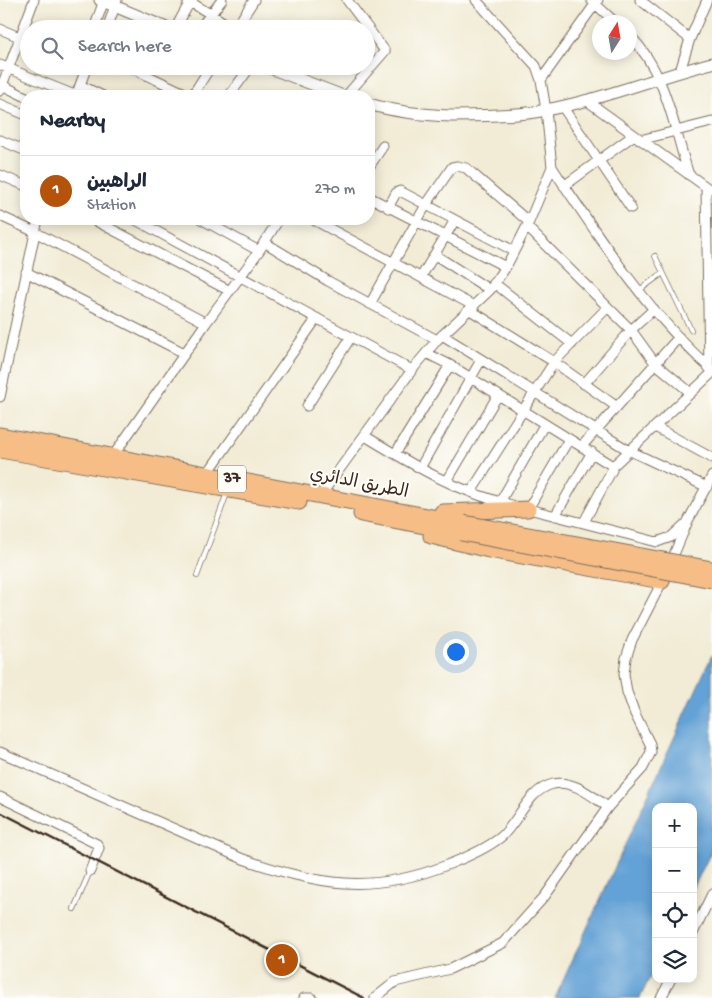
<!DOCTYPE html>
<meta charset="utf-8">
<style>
body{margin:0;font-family:"Gochi Hand","Playpen Sans Arabic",sans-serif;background:#f6f6f7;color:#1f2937}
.controls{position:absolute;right:15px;bottom:15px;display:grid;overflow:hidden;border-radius:10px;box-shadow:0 2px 12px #0003}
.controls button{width:45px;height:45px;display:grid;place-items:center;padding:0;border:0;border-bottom:1px solid #e0e1e3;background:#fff;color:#1f2937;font:25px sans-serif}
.compass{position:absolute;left:592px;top:15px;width:45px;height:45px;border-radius:50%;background:#fff;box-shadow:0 2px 12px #0003;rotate:11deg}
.you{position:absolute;left:455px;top:651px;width:18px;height:18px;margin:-12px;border:4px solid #fff;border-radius:50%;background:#1a73e8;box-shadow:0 0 0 8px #1a73e833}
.badge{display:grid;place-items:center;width:32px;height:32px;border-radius:50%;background:#b45309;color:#fff;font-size:16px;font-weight:700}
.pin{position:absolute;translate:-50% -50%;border:2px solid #fff;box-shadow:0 1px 5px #0006}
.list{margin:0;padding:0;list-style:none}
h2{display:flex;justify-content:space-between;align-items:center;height:65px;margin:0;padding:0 20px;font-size:21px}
h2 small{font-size:16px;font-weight:400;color:#747a83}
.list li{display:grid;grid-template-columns:32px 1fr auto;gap:15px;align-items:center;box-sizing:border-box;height:70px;padding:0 20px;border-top:1px solid #e0e1e3}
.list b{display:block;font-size:19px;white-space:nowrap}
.list p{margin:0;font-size:16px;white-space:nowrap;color:#747a83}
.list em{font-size:16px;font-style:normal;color:#747a83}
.icon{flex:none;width:28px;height:28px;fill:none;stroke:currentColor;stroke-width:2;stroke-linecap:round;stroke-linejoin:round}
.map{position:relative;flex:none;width:712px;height:998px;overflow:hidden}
.search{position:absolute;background:#fff;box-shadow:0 2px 12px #0003;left:20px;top:20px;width:355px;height:55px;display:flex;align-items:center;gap:12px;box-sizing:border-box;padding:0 18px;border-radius:28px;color:#747a83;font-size:19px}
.panel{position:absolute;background:#fff;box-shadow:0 2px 12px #0003;left:20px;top:90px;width:355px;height:135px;border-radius:20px}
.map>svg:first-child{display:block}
</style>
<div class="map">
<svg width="712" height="998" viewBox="0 0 712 998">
<rect width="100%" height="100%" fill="#fdfcf7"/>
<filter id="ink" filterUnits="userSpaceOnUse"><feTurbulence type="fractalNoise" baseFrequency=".02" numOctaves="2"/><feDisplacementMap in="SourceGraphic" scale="10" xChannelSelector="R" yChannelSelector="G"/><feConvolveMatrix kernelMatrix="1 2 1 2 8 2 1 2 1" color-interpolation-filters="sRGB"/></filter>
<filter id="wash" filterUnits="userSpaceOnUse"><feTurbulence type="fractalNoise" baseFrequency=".0096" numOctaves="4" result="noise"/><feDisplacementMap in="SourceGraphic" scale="20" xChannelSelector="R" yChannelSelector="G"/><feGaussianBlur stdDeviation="1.12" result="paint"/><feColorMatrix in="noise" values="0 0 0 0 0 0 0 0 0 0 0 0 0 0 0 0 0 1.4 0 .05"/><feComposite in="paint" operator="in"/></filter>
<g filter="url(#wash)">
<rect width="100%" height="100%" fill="#f2ecd6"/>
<path fill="#64a2d6" stroke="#50667a" d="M712,655V850L693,889V807H656V965L640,998H555Z"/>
</g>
<g filter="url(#ink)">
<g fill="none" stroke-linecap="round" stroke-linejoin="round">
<g stroke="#7b6e5e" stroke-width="6">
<path id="service" d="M655,256L691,330
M638,291L663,273
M197,576L227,493
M74,909L90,871"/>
</g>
<g stroke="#7b6e5e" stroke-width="11">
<path id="minor" d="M187,0L235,29
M591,0L615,22
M640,0L690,39
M0,29L29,41
M94,29L104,0
M107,29L117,0
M175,29L191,0
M199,29L222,0
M235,29L254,0
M630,36C666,71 674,129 689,175
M0,65L77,96
M127,66L191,96
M680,71L690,39L707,0
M541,80L598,0
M0,84L26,97
M80,85L103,96
M0,91L34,0
M76,96L87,66
M192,96L211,66
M229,96L251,66
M319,96L325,91
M346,96L385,51L347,0
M586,100L709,189
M0,104L26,115
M562,106L631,208
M0,140L26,151
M640,140L712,122
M369,167L383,146
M552,167C600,239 647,312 712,370
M0,175L26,186
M564,186L634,135
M706,187L709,368
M369,197L506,267
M388,208L396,193L400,191L514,251
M0,216L35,232L206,323
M92,219L230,291
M134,219L412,370
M201,219L259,251
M312,219L474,306
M527,227L631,330L655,363L691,393
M264,242L328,281L437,340
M435,255L490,290
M26,272L184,353
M421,277L455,220
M494,283L572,344
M370,304L426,205L452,167L457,166L466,168L529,222
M470,310L554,362L617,407
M442,335L628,450L707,487
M426,353L450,365L611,465L612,470L584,522
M584,384L631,330L654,309
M0,397L38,219
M307,406L351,337
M655,427L712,458
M365,436C411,464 459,493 512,505
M582,446L679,337
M395,454L450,365
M113,456L206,323L259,251L279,219
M612,467L712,373
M420,468L481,360
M207,474L317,318
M447,481L498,395
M471,492L554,362L608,307
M320,496L412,370L437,340L490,290L506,267L529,222L552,167L546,110L541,80L536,66L476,0
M500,502L544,425
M525,508L657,542L671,537L684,525
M528,509L569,439
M555,516L592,452
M670,564L688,521L712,476
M0,752L243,859C319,885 370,895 447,865C465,858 486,849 501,837C519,821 528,790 553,784C573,779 593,797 608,807
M0,797L97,844L99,848L90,871
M693,933L712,894
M304,998H312
M375,998L395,982L450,969L503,943L545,896L608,807L643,768L651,752L650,744L635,714L627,692L624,674L626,658L632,640L664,578
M661,998L671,979"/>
</g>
<g stroke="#7b6e5e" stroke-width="13">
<path id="tertiary" d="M100,0L169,29
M265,66L343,96
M369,104C395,112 424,115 452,116C479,116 508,116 535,112C596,102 653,78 712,63"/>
</g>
<g stroke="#7b6e5e" stroke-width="17">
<path id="trunk" d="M0,435L464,523
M0,450L299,502
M442,512L528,509
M361,514L461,533
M431,536L489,550L662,581"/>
</g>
<use href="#service" stroke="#fff" stroke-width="4.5"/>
<use href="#minor" stroke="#fff" stroke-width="9"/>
<use href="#tertiary" stroke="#fff" stroke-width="11"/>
<use href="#trunk" stroke="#f6be86" stroke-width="15"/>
<path stroke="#3b2a1e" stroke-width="2.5" d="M0,812L364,998"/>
<g stroke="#7b6e5e" stroke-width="17" stroke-linecap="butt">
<path id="trunk-bridge" d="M464,523L712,569
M461,533L712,580"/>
</g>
<use href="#trunk-bridge" stroke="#f6be86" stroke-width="15"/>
</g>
</g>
<g text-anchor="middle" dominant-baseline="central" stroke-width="4.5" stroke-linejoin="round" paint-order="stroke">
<rect fill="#fdfcf7" stroke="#75695f" stroke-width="1" x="218" y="465.5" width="28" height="27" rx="4"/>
<g font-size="16" font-weight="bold" fill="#3b2a1e">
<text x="232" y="479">37</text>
</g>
<g font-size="18" fill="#3b2a1e" stroke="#fdfcf7">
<text transform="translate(359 484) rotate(11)">الطريق الدائري</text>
</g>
</g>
</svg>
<div class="controls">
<button>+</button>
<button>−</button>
<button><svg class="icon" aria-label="locate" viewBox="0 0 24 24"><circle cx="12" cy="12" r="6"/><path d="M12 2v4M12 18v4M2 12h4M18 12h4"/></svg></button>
<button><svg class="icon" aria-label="layers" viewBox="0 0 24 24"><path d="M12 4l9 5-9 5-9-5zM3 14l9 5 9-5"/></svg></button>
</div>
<svg class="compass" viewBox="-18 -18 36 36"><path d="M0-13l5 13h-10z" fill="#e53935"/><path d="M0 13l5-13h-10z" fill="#747a83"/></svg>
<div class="you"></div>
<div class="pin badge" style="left:282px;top:960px">1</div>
<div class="search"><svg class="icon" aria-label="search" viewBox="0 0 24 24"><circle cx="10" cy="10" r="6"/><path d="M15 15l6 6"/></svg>Search here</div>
<section class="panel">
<h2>Nearby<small></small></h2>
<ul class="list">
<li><span class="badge">1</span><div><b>الراهبين</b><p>Station</p></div><em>270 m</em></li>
</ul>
</section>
</div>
